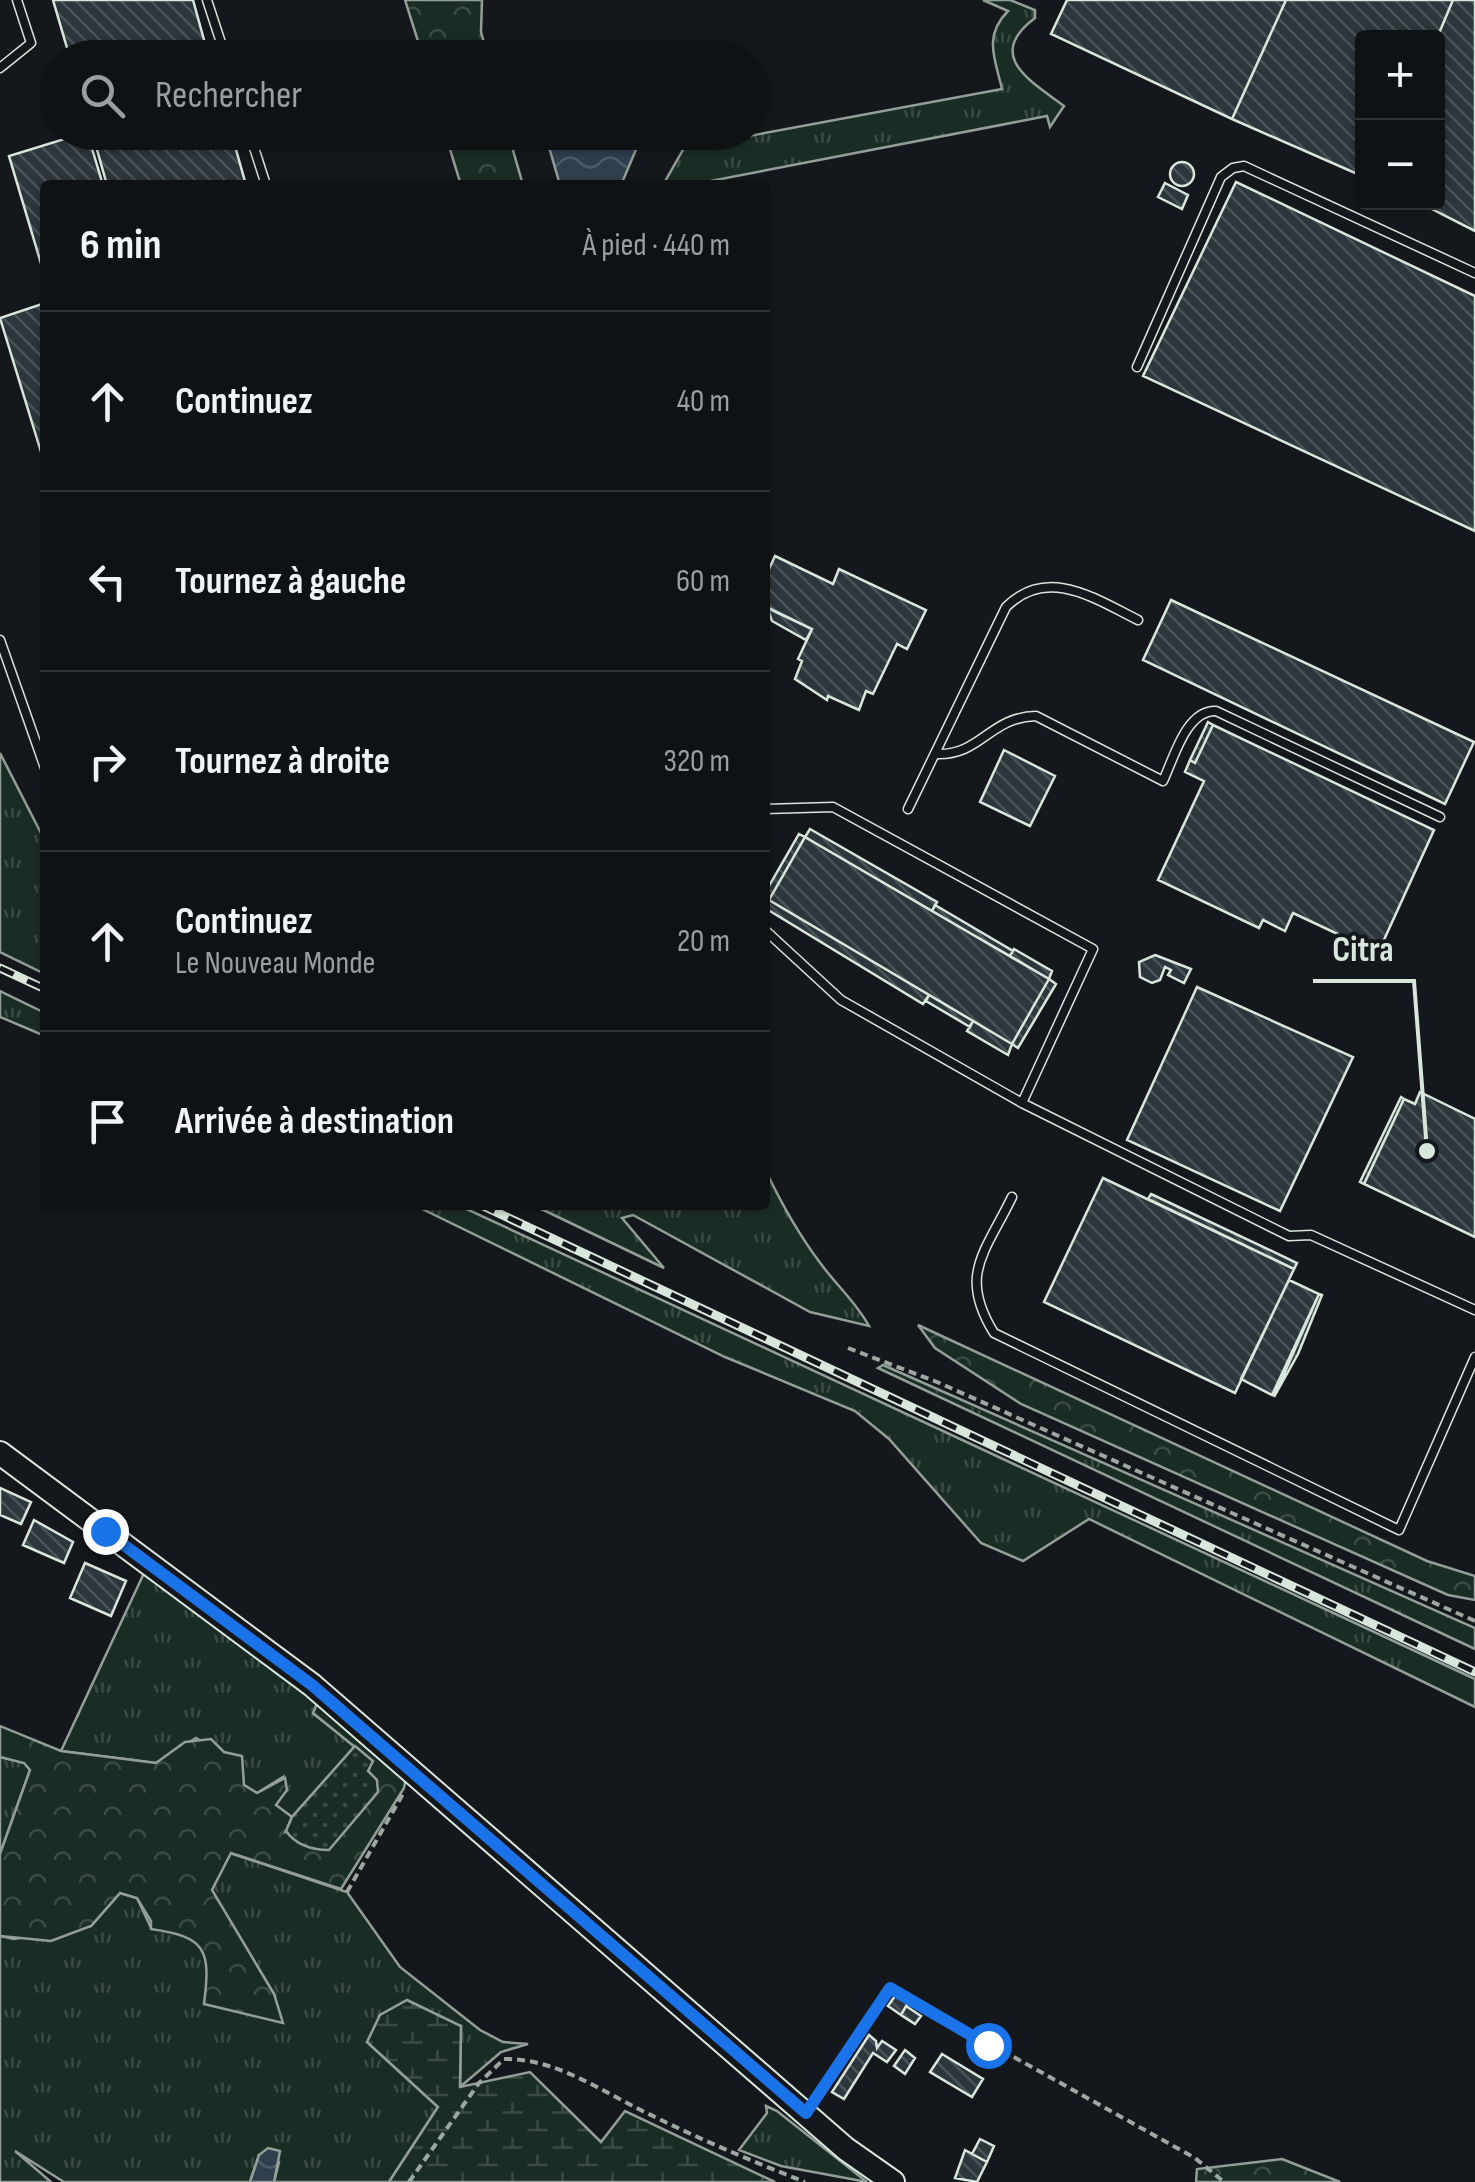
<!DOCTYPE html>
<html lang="fr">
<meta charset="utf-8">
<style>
body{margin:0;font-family:"Sofia Sans Condensed",sans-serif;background:#1d2022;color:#f1f3f6}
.controls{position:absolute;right:30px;top:30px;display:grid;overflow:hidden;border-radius:10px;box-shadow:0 2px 8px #0004}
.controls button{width:90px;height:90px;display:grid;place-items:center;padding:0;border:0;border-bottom:2px solid #2f3234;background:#0f1215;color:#f1f3f6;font:50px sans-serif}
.stop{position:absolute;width:30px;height:30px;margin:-22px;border:8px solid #1a73e8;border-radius:50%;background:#fff}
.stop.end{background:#1a73e8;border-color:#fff;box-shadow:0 2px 10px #0008}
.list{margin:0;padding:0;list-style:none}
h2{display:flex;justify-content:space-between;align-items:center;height:130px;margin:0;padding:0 40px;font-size:42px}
h2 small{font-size:32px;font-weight:400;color:#9b9ea0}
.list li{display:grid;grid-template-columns:65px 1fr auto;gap:30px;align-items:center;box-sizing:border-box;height:180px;padding:0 40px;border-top:2px solid #2f3234}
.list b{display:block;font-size:38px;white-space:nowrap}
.list p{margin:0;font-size:32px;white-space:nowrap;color:#9b9ea0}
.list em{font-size:32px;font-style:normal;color:#9b9ea0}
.icon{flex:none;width:55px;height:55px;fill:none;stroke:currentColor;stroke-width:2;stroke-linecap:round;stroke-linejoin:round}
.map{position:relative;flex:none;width:1475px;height:2182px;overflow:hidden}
.search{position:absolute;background:#0f1215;box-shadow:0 2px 8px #0004;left:40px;top:40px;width:730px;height:110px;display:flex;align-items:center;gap:25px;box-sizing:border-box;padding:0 35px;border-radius:55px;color:#9b9ea0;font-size:38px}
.panel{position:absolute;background:#0f1215;box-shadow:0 2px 8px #0004;left:40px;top:180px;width:730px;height:1030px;border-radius:10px}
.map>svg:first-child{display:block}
</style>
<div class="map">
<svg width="1475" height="2182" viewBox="0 0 1475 2182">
<defs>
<pattern id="grass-tufts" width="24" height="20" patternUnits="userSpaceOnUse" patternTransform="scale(2.5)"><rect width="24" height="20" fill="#1a2d24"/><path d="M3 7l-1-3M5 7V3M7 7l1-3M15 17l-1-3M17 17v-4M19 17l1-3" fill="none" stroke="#3b4b43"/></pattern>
<pattern id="forest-crowns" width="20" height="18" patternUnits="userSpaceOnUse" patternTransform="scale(2.5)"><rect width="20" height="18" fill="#1a2d24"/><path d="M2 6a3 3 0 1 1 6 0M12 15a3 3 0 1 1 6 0" fill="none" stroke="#3b4b43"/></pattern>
<pattern id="wetland-marsh" width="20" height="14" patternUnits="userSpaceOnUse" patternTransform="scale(2.5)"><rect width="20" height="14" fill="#1a2d24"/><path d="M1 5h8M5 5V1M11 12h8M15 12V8" fill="none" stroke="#3b4b43"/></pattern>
<pattern id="garden-dots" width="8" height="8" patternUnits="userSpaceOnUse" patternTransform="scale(2.5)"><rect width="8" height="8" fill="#1a2d24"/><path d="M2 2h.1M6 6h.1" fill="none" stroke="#3b4b43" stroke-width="1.8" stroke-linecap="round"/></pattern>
<pattern id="water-waves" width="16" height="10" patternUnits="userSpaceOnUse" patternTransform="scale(2.5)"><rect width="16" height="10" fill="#2f3f4d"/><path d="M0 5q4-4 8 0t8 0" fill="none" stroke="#4c5b66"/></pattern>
<pattern id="building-back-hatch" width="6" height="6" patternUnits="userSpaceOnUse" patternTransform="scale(2.5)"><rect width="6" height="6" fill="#2c363c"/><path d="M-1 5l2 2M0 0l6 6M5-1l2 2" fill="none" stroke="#4a5358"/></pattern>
</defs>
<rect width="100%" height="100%" fill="#14181c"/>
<path fill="url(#grass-tufts)" stroke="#939e99" stroke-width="2.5" d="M983,0H1010L1035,10V18C984,56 1031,81 1064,106L1050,127L1047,116L695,184L663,185L684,148L1002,89C995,59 983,36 1008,11Z
M0,753L45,841V974L0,952Z
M0,991L45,1013V1036L0,1017Z
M765,1169C781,1203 799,1235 821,1264C837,1286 856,1302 869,1326L810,1312L633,1215L622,1218L664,1268L533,1205H765Z
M414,1205H458L1475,1679V1707L1089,1519L1023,1561L981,1543L889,1439L855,1411L725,1357Z
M883,1365L1475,1628V1649L878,1368Z
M145,1571L318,1701L314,1714L355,1746L292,1817L275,1805L283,1777L257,1793L244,1785L241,1763L196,1738L156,1763L61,1751Z
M0,1757L25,1763L30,1770L0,1854Z
M230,1853L347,1892L400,1967L480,2030L503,2042L528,2044L501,2052L460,2087L461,2026L368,2043L438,2107L389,2182H274L279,2162L259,2155L250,2182H64L15,2151L51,2182H0V1936L14,1939L91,1926L120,1893L137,1898L151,1928L187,1934L197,1941L209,1965L274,1994L211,1890Z
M766,2106L777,2111L867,2182L781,2166L739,2150L767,2113Z"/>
<path fill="url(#forest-crowns)" stroke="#939e99" stroke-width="2.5" d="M405,0H482L481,32L488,57H423Z
M445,133H508L523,185H461Z
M918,1325L1427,1561L1475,1576V1600L1448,1595L1021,1404L935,1348Z
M318,1701L406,1777L404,1788L341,1889L231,1853L212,1890L274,1994L283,2023L204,2004C211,1949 206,1937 151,1929V1921L137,1898L120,1893L91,1926L51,1941L0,1936V1854L30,1770L24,1763L0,1757V1726L61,1751L156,1763L185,1742L211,1739L224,1752L242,1756L244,1785L257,1793L285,1778L287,1790L276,1805L292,1817L286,1831L368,1771L372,1761L313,1713Z
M1282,2159L1340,2182H1196L1197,2169Z"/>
<path fill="url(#wetland-marsh)" stroke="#939e99" stroke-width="2.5" d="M407,2000L461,2026L460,2087L530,2072L601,2142L625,2111L775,2182H389L438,2107L367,2042L380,2015Z"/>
<path fill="url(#garden-dots)" stroke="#939e99" stroke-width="2.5" d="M355,1746L373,1761L368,1771L377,1780L378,1792L329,1850C313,1850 296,1845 286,1831L292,1817Z"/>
<path fill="url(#water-waves)" stroke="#939e99" stroke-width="2.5" d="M545,133V132L643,133L621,185H560Z
M268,2148L280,2151L274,2182H250L259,2155Z"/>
<path fill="url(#building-back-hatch)" stroke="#d8e6dc" stroke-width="2.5" d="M53,0H193L209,58H70Z
M1067,0H1286L1232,119L1051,34Z
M1286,0H1453L1437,38H1362V176L1232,119Z
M1453,0H1475V231L1418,202H1438L1437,38Z
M87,132L103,185H45V277L9,156Z
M92,132H231L246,185H107Z
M1170 174a12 12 0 1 1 24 0a12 12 0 1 1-24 0Z
M1236,182L1475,296V531L1143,376Z
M1165,183L1188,195L1182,209L1158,197Z
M45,303V465L0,318Z
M775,556L833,584L839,569L926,610L907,649L897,644L873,694L866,691L859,710L828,696L827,700L795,679L802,661L798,659L812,629L765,607V578Z
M1171,600L1474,742L1445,804L1143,660Z
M767,607L812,629L806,640L772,621Z
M1208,722L1213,725L1195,763L1190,760Z
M1213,725L1434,830L1378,953L1293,913L1285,931L1263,920L1259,928L1158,880L1204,781L1185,772L1190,760L1195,763Z
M1004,750L1055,776L1030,826L980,802Z
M810,829L937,902L932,911L805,837Z
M799,834L805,837L769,900L765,893Z
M805,837L1049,979L1012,1044L769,900Z
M769,900L850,948L929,995L923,1004L765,908Z
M935,905L1013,951L1010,956L932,911Z
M1014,949L1052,971L1049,979L1010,956Z
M1155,955L1191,969L1184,983L1168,975L1171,970L1165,967L1160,980L1152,983L1140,977L1139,962Z
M1049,979L1056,984L1018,1048L1012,1044Z
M1197,987L1353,1057L1280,1211L1127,1140Z
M929,995L973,1021L970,1027L926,1001Z
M973,1021L1012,1044L1008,1055L967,1031Z
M1420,1092L1475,1119V1237L1364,1184L1404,1099L1415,1104Z
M1401,1097L1404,1099L1364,1184L1360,1182Z
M1103,1178L1294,1269L1235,1393L1044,1302Z
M1151,1194L1297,1263L1294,1269L1148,1199Z
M1289,1280L1319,1294L1272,1395L1241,1379Z
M1319,1294L1322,1295L1298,1354L1274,1397Z
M0,1488L31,1502L21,1524L0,1515Z
M34,1520L73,1542L64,1563L23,1545Z
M85,1563L126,1581L111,1616L70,1598Z
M895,1996L908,2003L901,2015L888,2006Z
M906,2006L921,2016L915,2024L901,2015Z
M869,2035L876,2041L877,2048L882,2041L896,2050L887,2062L873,2053L844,2099L832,2092Z
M905,2050L915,2058L905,2074L894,2066Z
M942,2054L983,2079L972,2097L930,2072Z
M980,2139L994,2146L987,2162L972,2154Z
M965,2150L987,2162L977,2182L955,2178Z"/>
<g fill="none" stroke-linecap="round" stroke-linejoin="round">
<g stroke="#d8e6dc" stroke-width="11">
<path id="lane" d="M207,0L226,58
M0,68L31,43L17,0
M249,132L266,185
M1137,367L1221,177L1233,168L1244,166L1475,273
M0,640L45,768
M936,754C981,756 989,717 1036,716L1163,781C1174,758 1186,710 1216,711L1440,817
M765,809L833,807L1093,949L1022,1103
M908,809L1006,607C1047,566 1094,598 1138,620
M765,930L841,1000L1022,1103L1289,1236L1311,1235L1475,1310
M1012,1197C985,1253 958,1275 994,1333L1399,1530L1475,1357"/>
</g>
<g stroke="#d8e6dc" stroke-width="26">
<path id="secondary" d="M0,1453L312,1685L846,2149L893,2182"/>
</g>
<path stroke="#9da8a2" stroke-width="4" stroke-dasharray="8 5" stroke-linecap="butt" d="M848,1348L937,1382L1475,1621
M347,1892L404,1792
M817,2097L890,1988L1195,2158L1224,2182
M409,2182L479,2083L504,2059C558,2058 607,2095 655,2117C704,2141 754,2162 805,2182"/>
<use href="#lane" stroke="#14181c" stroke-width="8"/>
<use href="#secondary" stroke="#14181c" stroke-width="22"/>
<g stroke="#d8e6dc" stroke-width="9">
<path id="rail" d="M0,968L45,989
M481,1205L1475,1672"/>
</g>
<use href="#rail" stroke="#14181c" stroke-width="5" stroke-dasharray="15" stroke-linecap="butt"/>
</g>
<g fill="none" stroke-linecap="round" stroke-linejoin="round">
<path stroke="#1a73e8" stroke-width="12" d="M105,1531L312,1685L806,2113L890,1988L988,2045"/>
</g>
<path fill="none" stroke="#d8e6dc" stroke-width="4" d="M1427 1151L1414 981H1313"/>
<circle fill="#d8e6dc" stroke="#14181c" stroke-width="4" cx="1427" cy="1151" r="10"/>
<g font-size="35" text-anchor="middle" font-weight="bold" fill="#d8e6dc" stroke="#14181c" stroke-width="8" stroke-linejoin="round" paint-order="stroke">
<text x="1363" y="961">Citra</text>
</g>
</svg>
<div class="controls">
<button>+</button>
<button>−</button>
</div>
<div class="stop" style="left:988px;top:2045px"></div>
<div class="stop end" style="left:105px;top:1531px"></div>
<div class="search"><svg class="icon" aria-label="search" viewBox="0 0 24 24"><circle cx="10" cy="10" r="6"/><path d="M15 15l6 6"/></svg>Rechercher</div>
<section class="panel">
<h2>6 min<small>À pied · 440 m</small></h2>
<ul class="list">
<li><svg class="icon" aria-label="ahead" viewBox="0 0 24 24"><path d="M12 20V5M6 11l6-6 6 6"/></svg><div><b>Continuez</b></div><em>40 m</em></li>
<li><svg class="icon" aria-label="left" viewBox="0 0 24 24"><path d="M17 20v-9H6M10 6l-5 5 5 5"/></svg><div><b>Tournez à gauche</b></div><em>60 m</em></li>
<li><svg class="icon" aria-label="right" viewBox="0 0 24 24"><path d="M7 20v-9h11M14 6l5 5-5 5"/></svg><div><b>Tournez à droite</b></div><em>320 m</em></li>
<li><svg class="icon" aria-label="ahead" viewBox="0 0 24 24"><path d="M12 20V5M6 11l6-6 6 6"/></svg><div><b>Continuez</b><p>Le Nouveau Monde</p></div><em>20 m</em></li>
<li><svg class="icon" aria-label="arrive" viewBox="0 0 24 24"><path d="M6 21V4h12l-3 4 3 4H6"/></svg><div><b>Arrivée à destination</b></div></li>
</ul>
</section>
</div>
